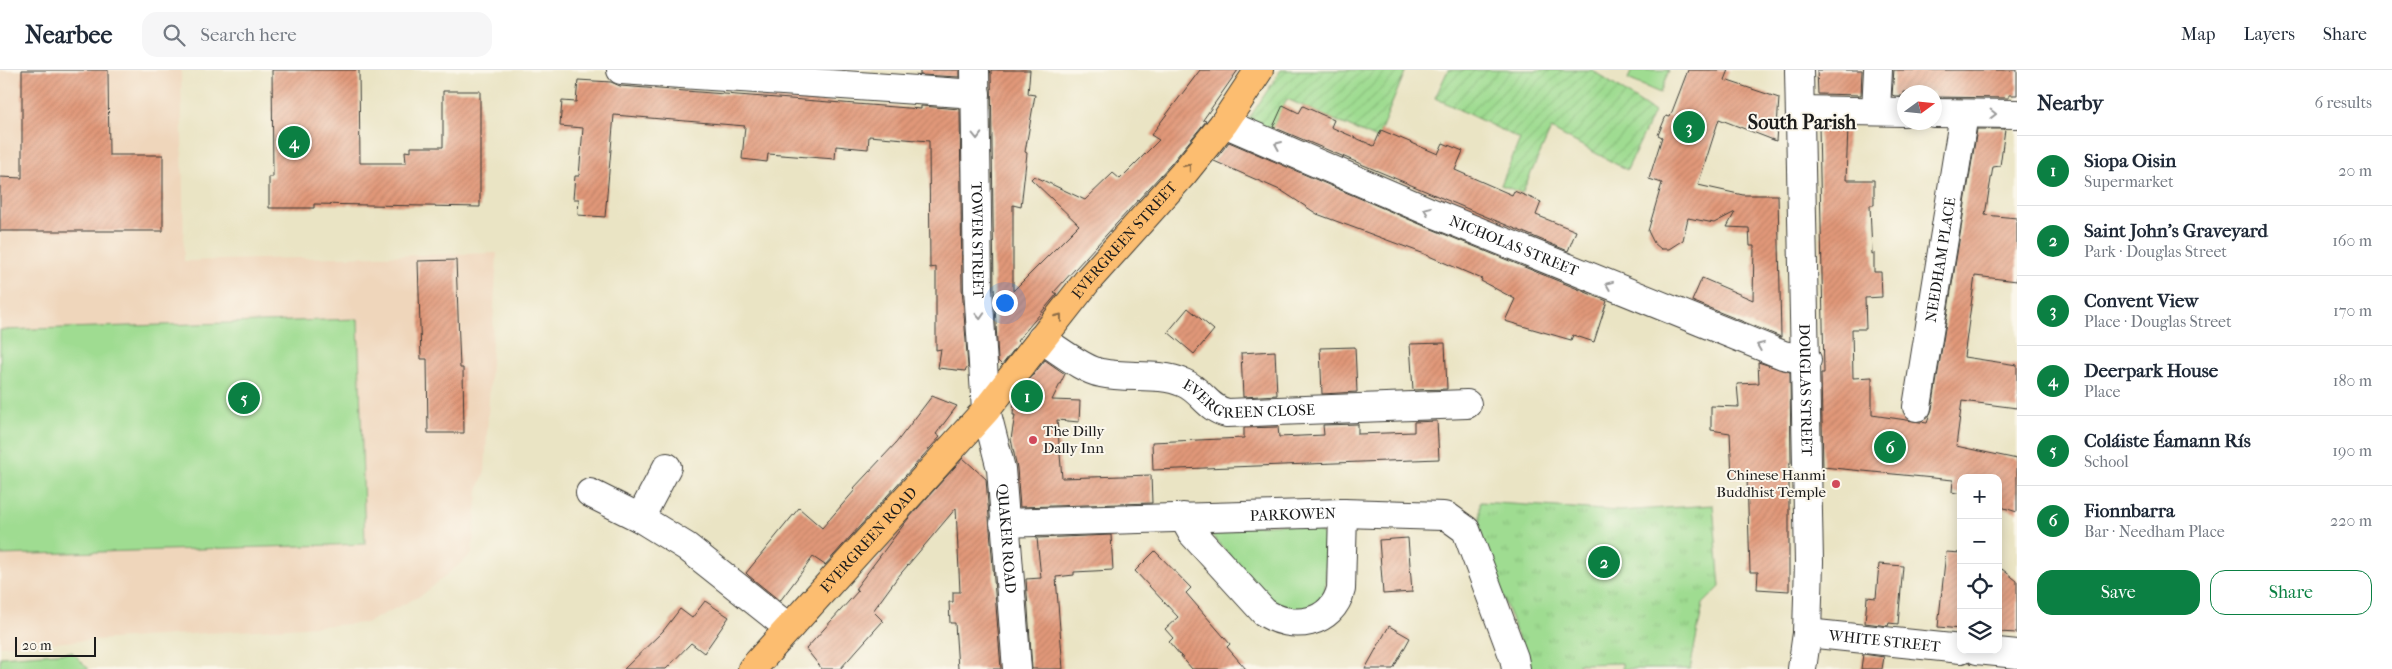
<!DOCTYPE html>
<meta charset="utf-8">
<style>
body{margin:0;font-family:"IM FELL French Canon",serif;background:#f6f6f7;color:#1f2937}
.controls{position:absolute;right:15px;bottom:15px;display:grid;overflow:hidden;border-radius:10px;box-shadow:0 2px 12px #0003}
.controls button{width:45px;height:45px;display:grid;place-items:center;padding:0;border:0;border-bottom:1px solid #e0e1e3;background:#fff;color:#1f2937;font:25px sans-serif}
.compass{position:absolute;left:1897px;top:15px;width:45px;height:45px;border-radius:50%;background:#fff;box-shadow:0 2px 12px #0003;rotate:75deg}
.scale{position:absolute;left:15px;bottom:12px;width:81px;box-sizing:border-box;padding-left:5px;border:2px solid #1c1c1c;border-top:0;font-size:14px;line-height:18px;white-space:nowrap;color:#1c1c1c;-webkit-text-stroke:4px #fbf7ec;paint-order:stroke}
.you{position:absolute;left:1004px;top:232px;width:18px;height:18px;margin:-12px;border:4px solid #fff;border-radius:50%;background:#1a73e8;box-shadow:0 0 0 8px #1a73e833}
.badge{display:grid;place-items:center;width:32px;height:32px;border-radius:50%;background:#0b8043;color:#fff;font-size:16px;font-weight:700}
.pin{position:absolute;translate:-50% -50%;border:2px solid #fff;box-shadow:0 1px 5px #0006}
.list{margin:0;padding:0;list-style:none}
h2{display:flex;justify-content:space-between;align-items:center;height:65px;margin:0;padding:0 20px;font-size:21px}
h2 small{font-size:16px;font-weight:400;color:#747a83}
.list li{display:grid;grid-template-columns:32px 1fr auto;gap:15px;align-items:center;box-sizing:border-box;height:70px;padding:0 20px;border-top:1px solid #e0e1e3}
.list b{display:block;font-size:19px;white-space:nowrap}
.list p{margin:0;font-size:16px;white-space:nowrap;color:#747a83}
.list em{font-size:16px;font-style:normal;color:#747a83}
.actions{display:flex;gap:10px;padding:15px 20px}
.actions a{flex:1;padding:11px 0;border:1px solid #0b8043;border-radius:15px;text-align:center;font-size:18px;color:#0b8043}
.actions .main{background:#0b8043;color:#fff}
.icon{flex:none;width:28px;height:28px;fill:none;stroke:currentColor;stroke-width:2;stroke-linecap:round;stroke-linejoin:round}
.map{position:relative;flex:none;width:2017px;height:599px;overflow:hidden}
header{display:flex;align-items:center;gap:30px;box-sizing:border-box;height:70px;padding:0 25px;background:#fff;border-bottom:1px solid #e0e1e3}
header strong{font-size:24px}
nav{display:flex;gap:28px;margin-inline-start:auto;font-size:18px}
.search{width:350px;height:45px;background:#f6f6f7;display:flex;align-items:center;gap:12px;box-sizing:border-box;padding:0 18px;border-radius:15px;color:#747a83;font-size:19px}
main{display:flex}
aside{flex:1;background:#fff}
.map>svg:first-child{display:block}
</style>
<header>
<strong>Nearbee</strong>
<div class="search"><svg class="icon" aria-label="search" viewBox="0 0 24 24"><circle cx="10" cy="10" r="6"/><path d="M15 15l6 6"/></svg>Search here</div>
<nav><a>Map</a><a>Layers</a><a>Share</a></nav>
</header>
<main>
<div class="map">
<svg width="2017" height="599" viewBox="0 0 2017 599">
<defs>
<pattern id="park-tufts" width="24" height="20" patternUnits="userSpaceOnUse" patternTransform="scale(1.25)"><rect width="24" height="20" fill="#9fdc91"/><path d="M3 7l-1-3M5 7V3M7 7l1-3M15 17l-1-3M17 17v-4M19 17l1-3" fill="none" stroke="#88bc7c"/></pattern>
<pattern id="garden-furrows" width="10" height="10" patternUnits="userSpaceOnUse" patternTransform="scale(1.25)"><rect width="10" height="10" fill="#9fdc91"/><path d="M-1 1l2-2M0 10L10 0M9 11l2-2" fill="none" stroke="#88bc7c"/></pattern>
<pattern id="building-hatch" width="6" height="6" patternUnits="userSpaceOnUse" patternTransform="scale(1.25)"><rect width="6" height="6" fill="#e19879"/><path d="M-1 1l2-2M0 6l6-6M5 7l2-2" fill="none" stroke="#c08268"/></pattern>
</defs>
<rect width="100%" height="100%" fill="#fbf7ec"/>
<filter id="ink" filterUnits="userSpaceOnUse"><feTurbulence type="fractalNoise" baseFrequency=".02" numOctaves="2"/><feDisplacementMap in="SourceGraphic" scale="10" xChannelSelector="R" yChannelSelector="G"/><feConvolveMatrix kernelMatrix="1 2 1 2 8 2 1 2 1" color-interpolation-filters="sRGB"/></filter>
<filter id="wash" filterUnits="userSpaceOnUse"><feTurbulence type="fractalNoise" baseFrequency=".0096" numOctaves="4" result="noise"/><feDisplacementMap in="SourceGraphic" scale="20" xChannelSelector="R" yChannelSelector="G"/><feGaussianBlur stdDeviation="1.12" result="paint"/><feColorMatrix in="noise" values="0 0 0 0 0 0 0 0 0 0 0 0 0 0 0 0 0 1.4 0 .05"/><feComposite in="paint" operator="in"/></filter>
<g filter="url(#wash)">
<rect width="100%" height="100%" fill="#eae4c4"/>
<path fill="#efd6bb" d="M0,0H181L184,191L497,183L485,401L478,420L472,484L422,525L366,553L0,576Z"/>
<path fill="#9fdc91" stroke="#5e7c56" d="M1632,0H1669L1660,23L1628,9Z
M358,249L365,474L0,485V260Z
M1305,453L1318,458L1323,466L1327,481L1325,521L1317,533L1299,543L1278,536L1262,521L1205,458Z
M72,582L89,599H0V587Z"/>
<path fill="url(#park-tufts)" stroke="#5e7c56" d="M1480,432L1619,441L1713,435L1720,517L1703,534L1690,599H1622V593L1579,594L1578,599H1530L1480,467Z"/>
<path fill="url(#garden-furrows)" stroke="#5e7c56" d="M1281,0H1406L1377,69L1287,29L1272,60L1248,50Z
M1448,0H1592L1654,42L1627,100L1551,59L1522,123L1501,115L1520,69L1435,28Z"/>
<g id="blocks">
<path fill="url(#building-hatch)" d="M22,0H108L109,85H163V161H0V107L22,108Z
M272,0H359L360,93H406L405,81L411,82V77H443V21H480V137L314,134V138H269V107H273Z
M920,0H959V7L920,5Z
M991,0H1030L1028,24L1035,25L1025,82L1027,83L1021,137L1013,135V221L1079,155L1031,109L1034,106L1085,130L1113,103L1120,109L1159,70L1151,65L1200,0H1238L1203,50L1206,51L1171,94L1054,222L1057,224L1017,271L1019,273L1002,295L998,291L994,217Z
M1688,0H1729L1725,10L1779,28L1776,71L1719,49L1698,115L1743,125H1778L1781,267L1692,231L1702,208L1753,230L1754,176H1750L1749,158L1727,157L1735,142L1714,153L1688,148L1683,170L1669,179H1661L1654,173L1648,161L1662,113L1649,109L1662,67L1658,65L1666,46L1670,47Z
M1817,0H1862L1861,25L1818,24Z
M1894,0H2017V25H2009V28L1934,27V22H1904V26H1895L1892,25Z
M578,10L611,12L620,16L921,39V36L960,39L962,218L968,297L965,301L938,298L941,279L936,280V197L930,198L929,71L869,66L868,79L836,76L835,89L768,84L767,92L742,89L745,56L614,45L605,147L578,145L579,129H573L575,106H579L583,58L560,56L562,31L576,32Z
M1283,35L1299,43L1303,36L1334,50L1331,57L1374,76L1381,60L1438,84L1443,73L1463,81L1455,100L1512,125L1514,121L1541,132L1536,145L1576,161L1568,181L1273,57Z
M1819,56L1848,57L1846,110H1874V135H1870L1872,184L1874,183V202H1881L1882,227L1865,228L1866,259H1852L1853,308L1872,307V345L1927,353L1932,339L1977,59H2005L2000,96L1993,97L1985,145L2017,148V211L1975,206L1964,287L2017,295V338L1962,331L1956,376L2017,389V442L1998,436V408H1961V424L1952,422L1953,410L1823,397L1821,303H1824Z
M1229,72L1422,155L1607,231L1594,272L1573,265L1571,270L1505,251L1515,229L1481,211L1482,209L1422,183L1317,144L1282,121L1214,91Z
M456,190L460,298H463L464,363H428L427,289H421L418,191Z
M1188,238L1214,260L1194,284L1168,262Z
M1445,273L1447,319L1413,320L1410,274Z
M1355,277L1357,322L1322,324L1320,278Z
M1275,281L1277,325L1243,327L1241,283Z
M1045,290L1065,304L1052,330L1080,331L1079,352L1057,350L1062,408L1151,405L1152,433L1020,437L1017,398L1011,369L1015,345H1013L1014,330L1018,328V324Z
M1758,292L1790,302L1791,394H1789V521L1757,519L1758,502H1750L1747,407L1732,408L1730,363L1711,360V336L1739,337L1737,314L1759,313Z
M932,326L957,336L936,364L940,367L825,495L813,487L780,531L749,506L746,503L799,438L822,458L855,420L853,419L896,373Z
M1437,351L1439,389L1153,400L1152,372L1244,368V358L1278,357L1279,367L1324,365L1323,355L1358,354V364L1414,362V352Z
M963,388L986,409L1001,599H958L955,553H950L949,532H953V522H960L956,438L897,508L873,541L883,551L840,599H822L806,579L858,521L855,519L908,449Z
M1111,465L1113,500L1074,502V505L1056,507L1063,599H1032L1026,509L1041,508L1037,468Z
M1408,468L1412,522L1383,524L1379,470Z
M1155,481L1191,518L1186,523L1230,574L1227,577L1246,599H1192L1169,572L1173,568L1165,559L1178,547L1135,501Z
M1946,482L1961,483V559L1938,557Z
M1879,494L1903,496L1898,554L1889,553L1888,556L1865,553L1867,527L1876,528Z
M2002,499L2017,511V563L1998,562V505Z
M705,531L729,547L704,583L691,573L666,599H624L663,561L680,539L692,548Z
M1389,556L1410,568L1393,599H1365Z
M1863,584L1884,587L1882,599H1861Z"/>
</g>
</g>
<g filter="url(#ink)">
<use href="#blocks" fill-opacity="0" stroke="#3b3a35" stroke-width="1"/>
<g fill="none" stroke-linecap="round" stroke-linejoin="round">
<g stroke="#3b3a35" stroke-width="30">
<g id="minor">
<path d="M621,0L976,24"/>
<path id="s1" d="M975,0L978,218L986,340L1001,399L1017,599"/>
<path id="s2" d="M1799,0L1809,492L1807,563L1802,599"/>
<path d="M1801,40L1904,42"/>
<path d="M1876,41L1878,0"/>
<path d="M1934,43L2017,44"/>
<path id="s3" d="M1224,53L1428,141L1783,285L1807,290"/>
<path id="s4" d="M1041,269C1058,279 1083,300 1101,303C1128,309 1158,302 1184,313C1201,320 1208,339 1227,343L1467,334"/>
<path id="s5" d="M1917,337L1964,44"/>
<path d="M590,423L640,448L687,477L789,558"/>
<path d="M1343,443L1443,446L1448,447L1466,460L1514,588L1516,599"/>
<path d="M640,448L667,397"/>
<path id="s6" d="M1004,453L1343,443L1341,519C1332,555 1292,561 1264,542L1192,463L1183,447"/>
<path id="s7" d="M1807,563L1961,579"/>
<path d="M1977,580L2017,584"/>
</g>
</g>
<g stroke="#3b3a35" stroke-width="30">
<g id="major">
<path id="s8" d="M752,599L986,340L1088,210L1183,104L1224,53L1259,0"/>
</g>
</g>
<use href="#minor" stroke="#fff" stroke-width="28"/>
<use href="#major" stroke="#fcbd6f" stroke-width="28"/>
</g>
<defs><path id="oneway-chevron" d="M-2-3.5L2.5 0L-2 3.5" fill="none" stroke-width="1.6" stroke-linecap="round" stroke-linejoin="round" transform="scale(1.25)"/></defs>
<g stroke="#999">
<use href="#oneway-chevron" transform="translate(1993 44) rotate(1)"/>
<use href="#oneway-chevron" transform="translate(977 66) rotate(89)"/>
<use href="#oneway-chevron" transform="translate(1278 75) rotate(-157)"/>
<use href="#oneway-chevron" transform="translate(1427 140) rotate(-157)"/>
<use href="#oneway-chevron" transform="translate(1609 215) rotate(-158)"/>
<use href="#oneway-chevron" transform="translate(980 246) rotate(87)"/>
<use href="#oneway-chevron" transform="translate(1760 276) rotate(-158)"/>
</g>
<g stroke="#8c6c46">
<use href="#oneway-chevron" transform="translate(1188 97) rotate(-51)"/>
<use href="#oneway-chevron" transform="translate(1059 247) rotate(-52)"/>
</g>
</g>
<g fill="#d1495b" stroke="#fbf7ec" stroke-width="2">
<circle cx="1033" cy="370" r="5"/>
<circle cx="1836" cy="414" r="5"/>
</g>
<g text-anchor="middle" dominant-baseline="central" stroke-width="4" stroke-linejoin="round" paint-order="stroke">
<g font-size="15" fill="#1c1c1c" stroke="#fbf7ec">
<text stroke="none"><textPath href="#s1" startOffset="170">TOWER STREET</textPath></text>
<text stroke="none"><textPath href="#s8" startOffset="568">EVERGREEN STREET</textPath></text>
<text stroke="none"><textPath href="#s3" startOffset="315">NICHOLAS STREET</textPath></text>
<text stroke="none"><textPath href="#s5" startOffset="149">NEEDHAM PLACE</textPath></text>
<text stroke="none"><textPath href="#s2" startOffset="320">DOUGLAS STREET</textPath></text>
<text stroke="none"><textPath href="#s4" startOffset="224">EVERGREEN CLOSE</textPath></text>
<text stroke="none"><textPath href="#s6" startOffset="289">PARKOWEN</textPath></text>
<text stroke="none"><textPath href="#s8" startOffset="174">EVERGREEN ROAD</textPath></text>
<text stroke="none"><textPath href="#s1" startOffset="471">QUAKER ROAD</textPath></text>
<text stroke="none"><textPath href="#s7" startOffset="78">WHITE STREET</textPath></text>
</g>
<g font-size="15" fill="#1c1c1c" stroke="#fbf7ec" text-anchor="start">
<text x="1043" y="361">The Dilly<tspan x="1043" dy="17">Dally Inn</tspan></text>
<text x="1826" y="405" text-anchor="end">Chinese Hanmi<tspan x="1826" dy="17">Buddhist Temple</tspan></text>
</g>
<g font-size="20" font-weight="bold" fill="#1c1c1c" stroke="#fbf7ec">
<text x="1802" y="52">South Parish</text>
</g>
</g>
</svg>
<div class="controls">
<button>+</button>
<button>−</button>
<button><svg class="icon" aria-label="locate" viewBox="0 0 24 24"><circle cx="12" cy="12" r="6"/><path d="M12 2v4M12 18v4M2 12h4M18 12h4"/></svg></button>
<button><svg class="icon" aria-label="layers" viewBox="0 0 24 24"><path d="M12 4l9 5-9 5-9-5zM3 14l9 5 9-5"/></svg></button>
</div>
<svg class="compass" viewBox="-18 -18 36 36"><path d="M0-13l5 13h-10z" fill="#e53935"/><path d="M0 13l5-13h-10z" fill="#747a83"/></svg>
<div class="scale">20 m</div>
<div class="you"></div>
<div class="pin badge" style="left:1027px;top:326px">1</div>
<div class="pin badge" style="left:1604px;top:492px">2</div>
<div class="pin badge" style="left:1689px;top:57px">3</div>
<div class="pin badge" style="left:294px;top:72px">4</div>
<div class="pin badge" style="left:244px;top:328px">5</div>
<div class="pin badge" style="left:1890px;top:377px">6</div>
</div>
<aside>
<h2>Nearby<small>6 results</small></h2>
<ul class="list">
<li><span class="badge">1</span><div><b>Siopa Oisin</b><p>Supermarket</p></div><em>20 m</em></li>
<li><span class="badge">2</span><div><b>Saint John's Graveyard</b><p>Park · Douglas Street</p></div><em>160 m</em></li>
<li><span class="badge">3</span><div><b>Convent View</b><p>Place · Douglas Street</p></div><em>170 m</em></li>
<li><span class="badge">4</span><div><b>Deerpark House</b><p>Place</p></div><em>180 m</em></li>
<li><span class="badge">5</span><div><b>Coláiste Éamann Rís</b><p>School</p></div><em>190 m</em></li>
<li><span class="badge">6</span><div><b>Fionnbarra</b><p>Bar · Needham Place</p></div><em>220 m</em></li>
</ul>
<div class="actions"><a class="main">Save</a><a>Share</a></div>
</aside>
</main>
